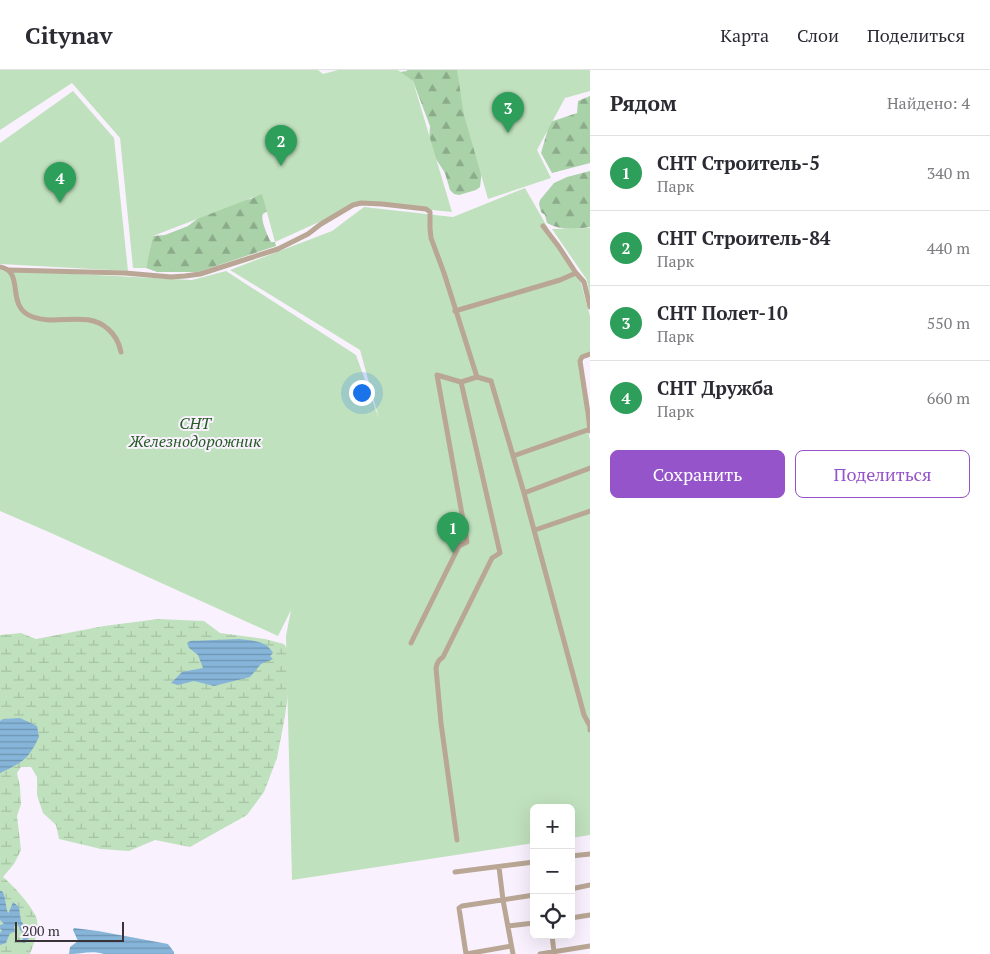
<!DOCTYPE html>
<html lang="ru">
<meta charset="utf-8">
<style>
body{margin:0;font-family:"PT Serif",serif;background:#f7f7f7;color:#2b2b33}
.controls{position:absolute;right:15px;bottom:15px;display:grid;overflow:hidden;border-radius:8px;box-shadow:0 5px 20px #0002}
.controls button{width:45px;height:45px;display:grid;place-items:center;padding:0;border:0;border-bottom:1px solid #e1e1e2;background:#fff;color:#2b2b33;font:25px sans-serif}
.scale{position:absolute;left:15px;bottom:12px;width:109px;box-sizing:border-box;padding-left:5px;border:2px solid #373339;border-top:0;font-size:14px;line-height:18px;white-space:nowrap;color:#373339;-webkit-text-stroke:4px #f9f2fe;paint-order:stroke}
.you{position:absolute;left:361px;top:322px;width:18px;height:18px;margin:-12px;border:4px solid #fff;border-radius:50%;background:#1a73e8;box-shadow:0 0 0 8px #1a73e833}
.badge{display:grid;place-items:center;width:32px;height:32px;border-radius:50%;background:#9554ca;color:#fff;font-size:16px;font-weight:700}
.pin{position:absolute;translate:-50% -41px;filter:drop-shadow(0 1px 2px #0008)}
.pin::after{content:'';position:absolute;top:26px;width:18px;height:15px;background:inherit;clip-path:polygon(0 0,100% 0,50% 100%)}
.list{margin:0;padding:0;list-style:none}
h2{display:flex;justify-content:space-between;align-items:center;height:65px;margin:0;padding:0 20px;font-size:21px}
h2 small{font-size:16px;font-weight:400;color:#7c7c81}
.list li{display:grid;grid-template-columns:32px 1fr auto;gap:15px;align-items:center;box-sizing:border-box;height:75px;padding:0 20px;border-top:1px solid #e1e1e2}
.list b{display:block;font-size:19px;white-space:nowrap}
.list p{margin:0;font-size:16px;white-space:nowrap;color:#7c7c81}
.list em{font-size:16px;font-style:normal;color:#7c7c81}
.actions{display:flex;gap:10px;padding:15px 20px}
.actions a{flex:1;padding:11px 0;border:1px solid #9554ca;border-radius:8px;text-align:center;font-size:18px;color:#9554ca}
.actions .main{background:#9554ca;color:#fff}
.icon{flex:none;width:28px;height:28px;fill:none;stroke:currentColor;stroke-width:2;stroke-linecap:round;stroke-linejoin:round}
.map{position:relative;flex:none;width:590px;height:884px;overflow:hidden}
header{display:flex;align-items:center;gap:30px;box-sizing:border-box;height:70px;padding:0 25px;background:#fff;border-bottom:1px solid #e1e1e2}
header strong{font-size:24px}
nav{display:flex;gap:28px;margin-inline-start:auto;font-size:18px}
main{display:flex}
aside{flex:1;background:#fff}
.map>svg:first-child{display:block}
</style>
<header>
<strong>Citynav</strong>
<nav><a>Карта</a><a>Слои</a><a>Поделиться</a></nav>
</header>
<main>
<div class="map">
<svg width="590" height="884" viewBox="0 0 590 884">
<defs>
<pattern id="forest-firs" width="22" height="20" patternUnits="userSpaceOnUse" patternTransform="scale(1.25)"><rect width="22" height="20" fill="#aad2a8"/><path d="M5 1l3.5 6h-7zM16 11l3.5 6h-7z" fill="#8bab8a"/></pattern>
<pattern id="wetland-marsh" width="20" height="14" patternUnits="userSpaceOnUse" patternTransform="scale(1.25)"><rect width="20" height="14" fill="#c0e1bd"/><path d="M1 5h8M5 5V1M11 12h8M15 12V8" fill="none" stroke="#a6c2a3"/></pattern>
<pattern id="water-rules" width="6" height="5" patternUnits="userSpaceOnUse" patternTransform="scale(1.25)"><rect width="6" height="5" fill="#86b5d9"/><path d="M0 2.5h6" fill="none" stroke="#6e94b1"/></pattern>
</defs>
<rect width="100%" height="100%" fill="#f9f2fe"/>
<path fill="url(#forest-firs)" d="M407,0H487L468,39L464,43L482,100L480,117L476,120L459,125L454,124L450,120L445,103L436,89L429,73L430,56L413,11L386,4L407,1Z
M590,26V93L552,103L541,83L550,52L577,43L578,31Z
M590,101V157C574,159 562,161 547,153L545,145L541,142L539,134L540,130L554,113L567,107Z
M262,123L270,139C269,140 264,143 263,144C260,149 268,167 271,172H275L276,176L198,202H157L146,198L148,186L153,166L165,165L188,156L201,146L217,141L235,131L251,129Z"/>
<path fill="url(#wetland-marsh)" d="M158,549L204,551L220,563L265,569L284,574L292,586V596L285,646L277,688L264,722L247,745L190,777L155,770L129,781L101,779L59,769L56,755L43,743L37,725V707L31,697H21L17,703L20,717L21,734L17,746L21,780L14,794L3,807C12,814 35,839 37,850C39,862 34,873 30,884H0V565L21,563L36,569L104,556Z"/>
<path fill="#c0e1bd" d="M0,0H318L323,4L338,0H398L413,11L452,142L361,133L275,172L262,124L153,166L146,198H133L120,68L72,13L0,60Z
M457,0H590V21L565,28L537,80L551,108L488,129L464,45Z
M73,21L114,68L128,201L0,194V73Z
M525,118L572,200L581,213L590,246V282L579,288L587,354L590,371V765L571,768V738H534V773L292,810L286,566L291,540L278,566L51,463L0,441V200L192,210L226,201L356,285L379,349L360,280L230,200L332,161L364,137L453,147Z
M590,158V228L587,210L552,159Z"/>
<path fill="url(#water-rules)" d="M239,569C252,571 266,570 273,583L270,586L273,589L261,594L250,607L214,616L194,611L178,615L171,613L182,602L203,598L198,585L189,578L187,573L190,571Z
M20,648L37,656L39,667C28,690 23,692 0,703V651L3,649Z
M0,821H2C6,827 5,835 8,843L9,842L13,832L19,837L21,851L31,864L30,867L25,873H23L22,871L24,864L20,860L17,852L14,857L15,862L10,863L6,873L0,875V863L2,860L0,859V855L4,854L0,850Z
M74,858L98,861L168,874L174,882V884H104C92,880 81,884 69,884L70,877L78,871L73,860Z"/>
<g fill="none" stroke-linecap="round" stroke-linejoin="round">
<path stroke="#b9a695" stroke-width="5" d="M543,156L559,177L576,203
M0,197C26,201 4,237 33,247C57,256 87,240 108,259C115,265 119,272 121,282
M9,200L125,203L171,207L185,206L200,204L278,179L308,164L321,154L353,135L361,133L382,134L426,139L430,142V158L431,168L444,203L477,307
M455,241L560,210L576,203L584,212L590,237
M590,284L582,287L580,291L588,343L590,361
M513,386L590,359
M524,423L590,398
M535,460L590,441
M411,573L459,476L467,472L437,305L461,312L477,307L491,311L524,423L584,645L590,656V660
M457,770L441,653L436,598C437,592 439,590 443,587L492,488L500,483L461,312
M571,786L590,784
M499,797L503,830L513,884
M455,802L534,792
M571,819L590,815
M571,848L590,845
M508,856L534,853
M552,865L554,882
M466,884L459,838L462,836L534,825
M466,884L511,876
M540,884L590,876"/>
</g>
<g text-anchor="middle" dominant-baseline="central" stroke-width="4" stroke-linejoin="round" paint-order="stroke">
<g font-size="16" font-style="italic" fill="#265b25" stroke="#f9f2fe">
<text x="195" y="353">СНТ<tspan x="195" dy="18">Железнодорожник</tspan></text>
</g>
</g>
</svg>
<div class="controls">
<button>+</button>
<button>−</button>
<button><svg class="icon" aria-label="locate" viewBox="0 0 24 24"><circle cx="12" cy="12" r="6"/><path d="M12 2v4M12 18v4M2 12h4M18 12h4"/></svg></button>
</div>
<div class="scale">200 m</div>
<div class="you"></div>
<div class="pin badge" style="left:453px;top:483px;background:#2e9e5b">1</div>
<div class="pin badge" style="left:281px;top:96px;background:#2e9e5b">2</div>
<div class="pin badge" style="left:508px;top:63px;background:#2e9e5b">3</div>
<div class="pin badge" style="left:60px;top:133px;background:#2e9e5b">4</div>
</div>
<aside>
<h2>Рядом<small>Найдено: 4</small></h2>
<ul class="list">
<li><span class="badge" style="background:#2e9e5b">1</span><div><b>СНТ Строитель-5</b><p>Парк</p></div><em>340 m</em></li>
<li><span class="badge" style="background:#2e9e5b">2</span><div><b>СНТ Строитель-84</b><p>Парк</p></div><em>440 m</em></li>
<li><span class="badge" style="background:#2e9e5b">3</span><div><b>СНТ Полет-10</b><p>Парк</p></div><em>550 m</em></li>
<li><span class="badge" style="background:#2e9e5b">4</span><div><b>СНТ Дружба</b><p>Парк</p></div><em>660 m</em></li>
</ul>
<div class="actions"><a class="main">Сохранить</a><a>Поделиться</a></div>
</aside>
</main>
